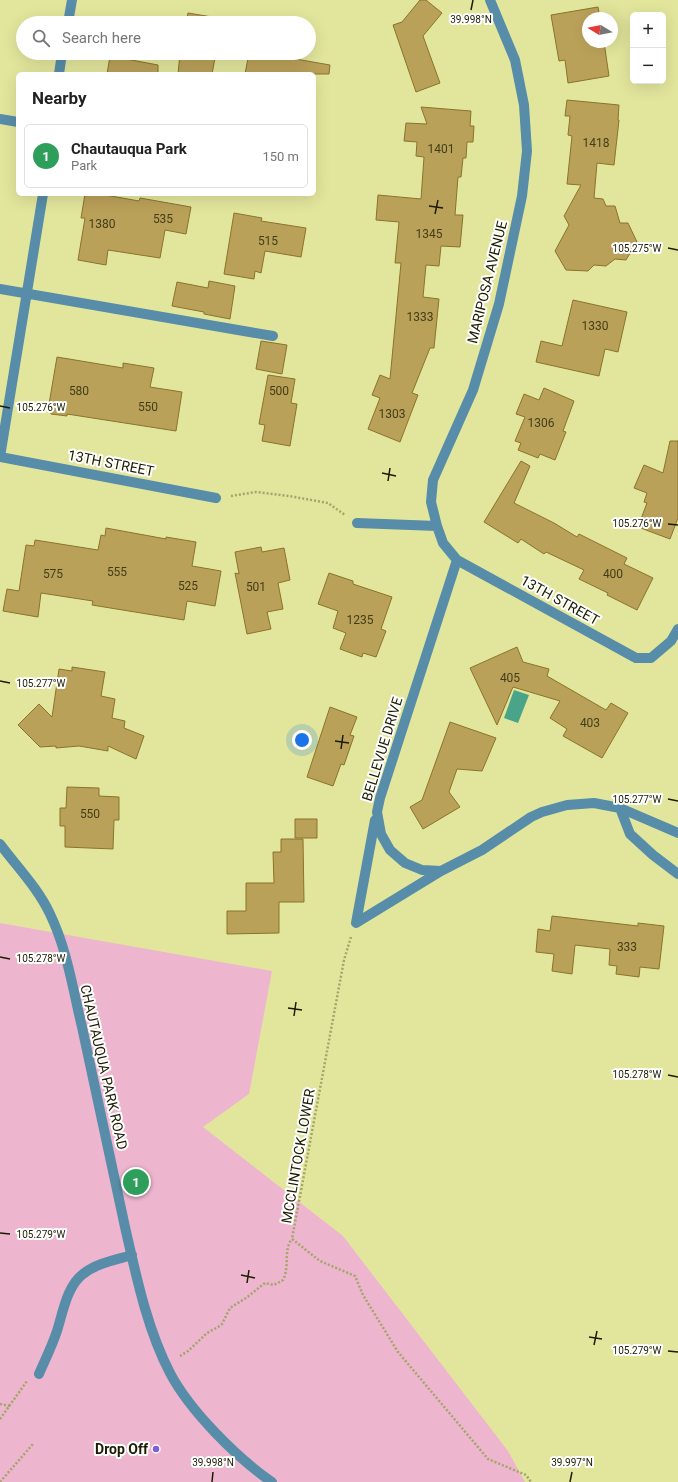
<!DOCTYPE html>
<meta charset="utf-8">
<style>
body{margin:0;font-family:Roboto,sans-serif;background:#f2f2f2;color:#222}
.controls{position:absolute;right:12px;top:12px;display:grid;overflow:hidden;border-radius:6px;box-shadow:0 4px 16px #0002}
.controls button{width:36px;height:36px;display:grid;place-items:center;padding:0;border:0;border-bottom:1px solid #e0e0e0;background:#fff;color:#222;font:20px sans-serif}
.compass{position:absolute;left:582px;top:12px;width:36px;height:36px;border-radius:50%;background:#fff;box-shadow:0 4px 16px #0002;rotate:280deg}
.you{position:absolute;left:302px;top:740px;width:14px;height:14px;margin:-10px;border:3px solid #fff;border-radius:50%;background:#1a73e8;box-shadow:0 0 0 6px #1a73e833}
.badge{display:grid;place-items:center;width:26px;height:26px;border-radius:50%;background:#d93025;color:#fff;font-size:13px;font-weight:700}
.pin{position:absolute;translate:-50% -50%;border:2px solid #fff;box-shadow:0 1px 4px #0006}
.list{margin:0;padding:0;list-style:none}
h2{display:flex;justify-content:space-between;align-items:center;height:52px;margin:0;padding:0 16px;font-size:17px}
h2 small{font-size:13px;font-weight:400;color:#767676}
.list li{display:grid;grid-template-columns:26px 1fr auto;gap:12px;align-items:center;box-sizing:border-box;height:64px;margin:0 8px 8px;padding:0 8px;border:1px solid #e0e0e0;border-radius:6px}
.list b{display:block;font-size:15px;white-space:nowrap}
.list p{margin:0;font-size:13px;white-space:nowrap;color:#767676}
.list em{font-size:13px;font-style:normal;color:#767676}
.icon{flex:none;width:22px;height:22px;fill:none;stroke:currentColor;stroke-width:2;stroke-linecap:round;stroke-linejoin:round}
.map{position:relative;flex:none;width:678px;height:1482px;overflow:hidden}
.search{position:absolute;background:#fff;box-shadow:0 4px 16px #0002;left:16px;top:16px;width:300px;height:44px;display:flex;align-items:center;gap:10px;box-sizing:border-box;padding:0 14px;border-radius:22px;color:#767676;font-size:15px}
.panel{position:absolute;background:#fff;box-shadow:0 4px 16px #0002;left:16px;top:72px;width:300px;height:124px;border-radius:6px}
.map>svg:first-child{display:block}
</style>
<div class="map">
<svg width="678" height="1482" viewBox="0 0 678 1482">
<rect width="100%" height="100%" fill="#e2e69c"/>
<path fill="#edb6ce" d="M0,923L272,971L249,1094L203,1127L343,1236L508,1451L525,1482H0Z"/>
<path fill="#4aa489" d="M514,690L529,695L518,723L504,718Z"/>
<path fill="#baa159" stroke="#8a732b" d="M420,0H426L442,13L423,36L440,83L416,92L393,25L402,22Z
M598,7L600,18H588V42H604L609,76L568,83L565,60L559,61L551,15Z
M188,13L218,18L217,23H186Z
M180,53H216L212,74H178Z
M249,53H274L273,55L330,65L329,74H245Z
M110,56L158,65V74H107Z
M567,100L619,105L618,120H619L614,165L597,163L594,198L603,199L606,206H615L620,223H628L637,242L626,260L615,259L606,266L594,265L588,271L566,270L555,251L569,225L564,216L581,185L567,184L572,136L568,135L570,116H565Z
M421,107L471,111L470,126H474L473,142H467L466,158H463L461,177H458L455,215H463L460,247L441,246L439,266L426,265L423,297L439,299L434,348H430L412,393L418,395L400,442L368,429L380,398L372,395L380,375L390,379L401,263H395L399,222L376,220L378,195L421,199L424,157L416,156L417,142L404,141L406,123L427,124Z
M85,194H100L139,201L140,198L191,207L186,234L165,230L160,258L108,250L106,265L78,260L85,218H81Z
M234,213L262,218L261,221L306,228L301,257L265,251L261,273L255,271L254,279L224,274Z
M209,281L235,286L230,319L204,314V312L172,306L177,282L208,288Z
M573,300L627,312L618,352L605,349L599,376L536,362L541,341L562,346Z
M261,341L287,345L282,374L256,369Z
M57,357L123,368V363L154,368L150,387L182,392L176,431L67,414V416L51,414V411L48,410Z
M268,375L295,379L291,403L297,404L290,446L262,441L265,425L259,424Z
M544,388L574,401L563,431L566,432L555,460L540,454L538,458L518,450L521,443L515,441L525,417L516,414L524,394L539,400Z
M670,441H678V518L670,539L638,527L647,503L644,502L647,493L634,488L644,465L663,473Z
M521,461L530,466L514,503L554,523L577,537L579,534L627,558L624,564L653,578L637,610L607,595L608,593L579,579L584,570L546,552L544,554L521,539L518,543L484,522Z
M106,528L166,539V537L196,542L192,566L221,571L215,606L187,601L184,620L92,605L93,601L41,593L38,617L3,611L7,589L19,591L26,545L34,546L35,540L98,550L101,535L105,536Z
M261,547L262,552L284,548L290,580L278,583L283,609L267,612L271,629L247,634L235,573L239,574L235,552Z
M329,573L353,581V584L392,597L381,629L386,631L376,657L363,653L362,657L340,649L346,633L333,628L338,611L318,604Z
M517,647L523,662L549,669L547,676L606,710L611,703L628,713L602,758L563,736L567,729L550,718L560,701L513,687L497,725L470,668Z
M72,667L105,672L101,696L115,699L112,718L125,721L124,728L144,736L136,759L108,746V751L79,746L56,748V746L40,747L18,725L39,704L52,717L59,669L72,671Z
M330,707L357,717L350,735L354,736L344,765L341,764L333,786L307,777Z
M450,722L496,738L482,771L457,769L449,792L460,807L423,829L410,807L422,800Z
M67,787L99,788V796L119,797V820H114L113,849L65,847V826H60V808H66Z
M295,819H317V838H295Z
M281,839H303L304,902H279V933L227,934V911H246V883H274L273,852H281Z
M552,916L638,926V923L664,926L659,969L640,967L639,977L616,974L617,966L609,965L610,949L575,945L572,974L552,971L554,954L536,952L538,929L550,931Z"/>
<g fill="none" stroke-linecap="round" stroke-linejoin="round">
<path stroke="#a2a56a" stroke-width="2.5" stroke-dasharray="2 2" stroke-linecap="butt" d="M231,496L256,492L289,496L328,503L345,515
M351,937L344,960L292,1239L320,1261L355,1276L363,1295L398,1352L488,1459L526,1475L531,1482
M180,1356L188,1351L207,1333L218,1327L222,1324L230,1308L246,1298L265,1283L274,1285L283,1280C290,1267 283,1250 292,1239
M0,1404L10,1406
M0,1419L27,1381
M0,1482L33,1444"/>
<path stroke="#578da8" stroke-width="10" d="M490,0L515,60L524,105L527,151L522,196L499,304L473,390L433,480L431,502L437,526L443,543L457,560L636,658H651L671,641L678,629
M68,23L72,0
M59,74L62,53
M0,119L18,122
M0,289L273,336
M0,457L43,194
M0,457L216,498
M357,523L437,526
M457,560L380,798L377,812L381,834L390,850L405,863L422,870L441,871L482,850L531,817L542,812L567,805L594,803L620,808L678,833
M620,808L630,834L653,855L678,874
M375,820L356,923L441,871
M0,844C17,867 38,888 50,914C67,949 73,990 82,1027C97,1094 110,1160 125,1227C136,1275 147,1329 170,1373C190,1411 237,1458 272,1482
M39,1374C45,1360 52,1346 57,1331C63,1312 67,1286 83,1274C97,1263 115,1260 132,1255"/>
</g>
<path fill="none" stroke="#1b1c00" stroke-width="1.5" d="M471,10L473,0M429,206L443,208M435,214L438,200M668,248L678,250M0,406L10,408M382,473L396,476M388,481L390,468M668,524L678,525M0,681L10,683M335,741L349,743M341,749L343,735M668,799L678,801M0,957L10,959M288,1008L302,1010M294,1016L296,1002M668,1075L678,1077M0,1233L10,1234M241,1275L255,1278M247,1283L249,1270M589,1337L602,1339M594,1345L597,1331M668,1351L678,1352M212,1482L213,1472M570,1482L572,1472"/>
<circle fill="#7c5fda" stroke="#fff" stroke-width="1.5" cx="156" cy="1449" r="4"/>
<g text-anchor="middle" dominant-baseline="central" stroke-width="4" stroke-linejoin="round" paint-order="stroke">
<g font-size="12" fill="#433d16">
<text x="596" y="143">1418</text>
<text x="441" y="149">1401</text>
<text x="163" y="219">535</text>
<text x="102" y="224">1380</text>
<text x="429" y="234">1345</text>
<text x="268" y="241">515</text>
<text x="420" y="317">1333</text>
<text x="595" y="326">1330</text>
<text x="79" y="391">580</text>
<text x="279" y="391">500</text>
<text x="148" y="407">550</text>
<text x="392" y="414">1303</text>
<text x="541" y="423">1306</text>
<text x="117" y="572">555</text>
<text x="53" y="574">575</text>
<text x="613" y="574">400</text>
<text x="188" y="586">525</text>
<text x="256" y="587">501</text>
<text x="360" y="620">1235</text>
<text x="510" y="678">405</text>
<text x="590" y="723">403</text>
<text x="90" y="814">550</text>
<text x="627" y="947">333</text>
</g>
<g font-size="14" fill="#1b1c00" stroke="#fff">
<text transform="translate(487 282) rotate(-76)">MARIPOSA AVENUE</text>
<text transform="translate(111 463) rotate(11)">13TH STREET</text>
<text transform="translate(560 600) rotate(29)">13TH STREET</text>
<text transform="translate(382 749) rotate(-73)">BELLEVUE DRIVE</text>
<text transform="translate(104 1067) rotate(77)">CHAUTAUQUA PARK ROAD</text>
<text transform="translate(298 1156) rotate(-80)">MCCLINTOCK LOWER</text>
</g>
<g font-size="14" font-weight="bold" fill="#1b1c00" stroke="#fff" text-anchor="end">
<text x="148" y="1449">Drop Off</text>
</g>
</g>
<g font-size="10" text-anchor="middle" fill="#1b1c00" stroke="#fff" stroke-width="4" stroke-linejoin="round" paint-order="stroke">
<text x="471" y="23">39.998°N</text>
<text x="637" y="252">105.275°W</text>
<text x="41" y="411">105.276°W</text>
<text x="637" y="527">105.276°W</text>
<text x="41" y="687">105.277°W</text>
<text x="637" y="803">105.277°W</text>
<text x="41" y="962">105.278°W</text>
<text x="637" y="1078">105.278°W</text>
<text x="41" y="1238">105.279°W</text>
<text x="637" y="1354">105.279°W</text>
<text x="213" y="1466">39.998°N</text>
<text x="572" y="1466">39.997°N</text>
</g>
</svg>
<div class="controls">
<button>+</button>
<button>−</button>
</div>
<svg class="compass" viewBox="-18 -18 36 36"><path d="M0-13l5 13h-10z" fill="#e53935"/><path d="M0 13l5-13h-10z" fill="#767676"/></svg>
<div class="you"></div>
<div class="pin badge" style="left:136px;top:1182px;background:#2e9e5b">1</div>
<div class="search"><svg class="icon" aria-label="search" viewBox="0 0 24 24"><circle cx="10" cy="10" r="6"/><path d="M15 15l6 6"/></svg>Search here</div>
<section class="panel">
<h2>Nearby<small></small></h2>
<ul class="list">
<li><span class="badge" style="background:#2e9e5b">1</span><div><b>Chautauqua Park</b><p>Park</p></div><em>150 m</em></li>
</ul>
</section>
</div>
